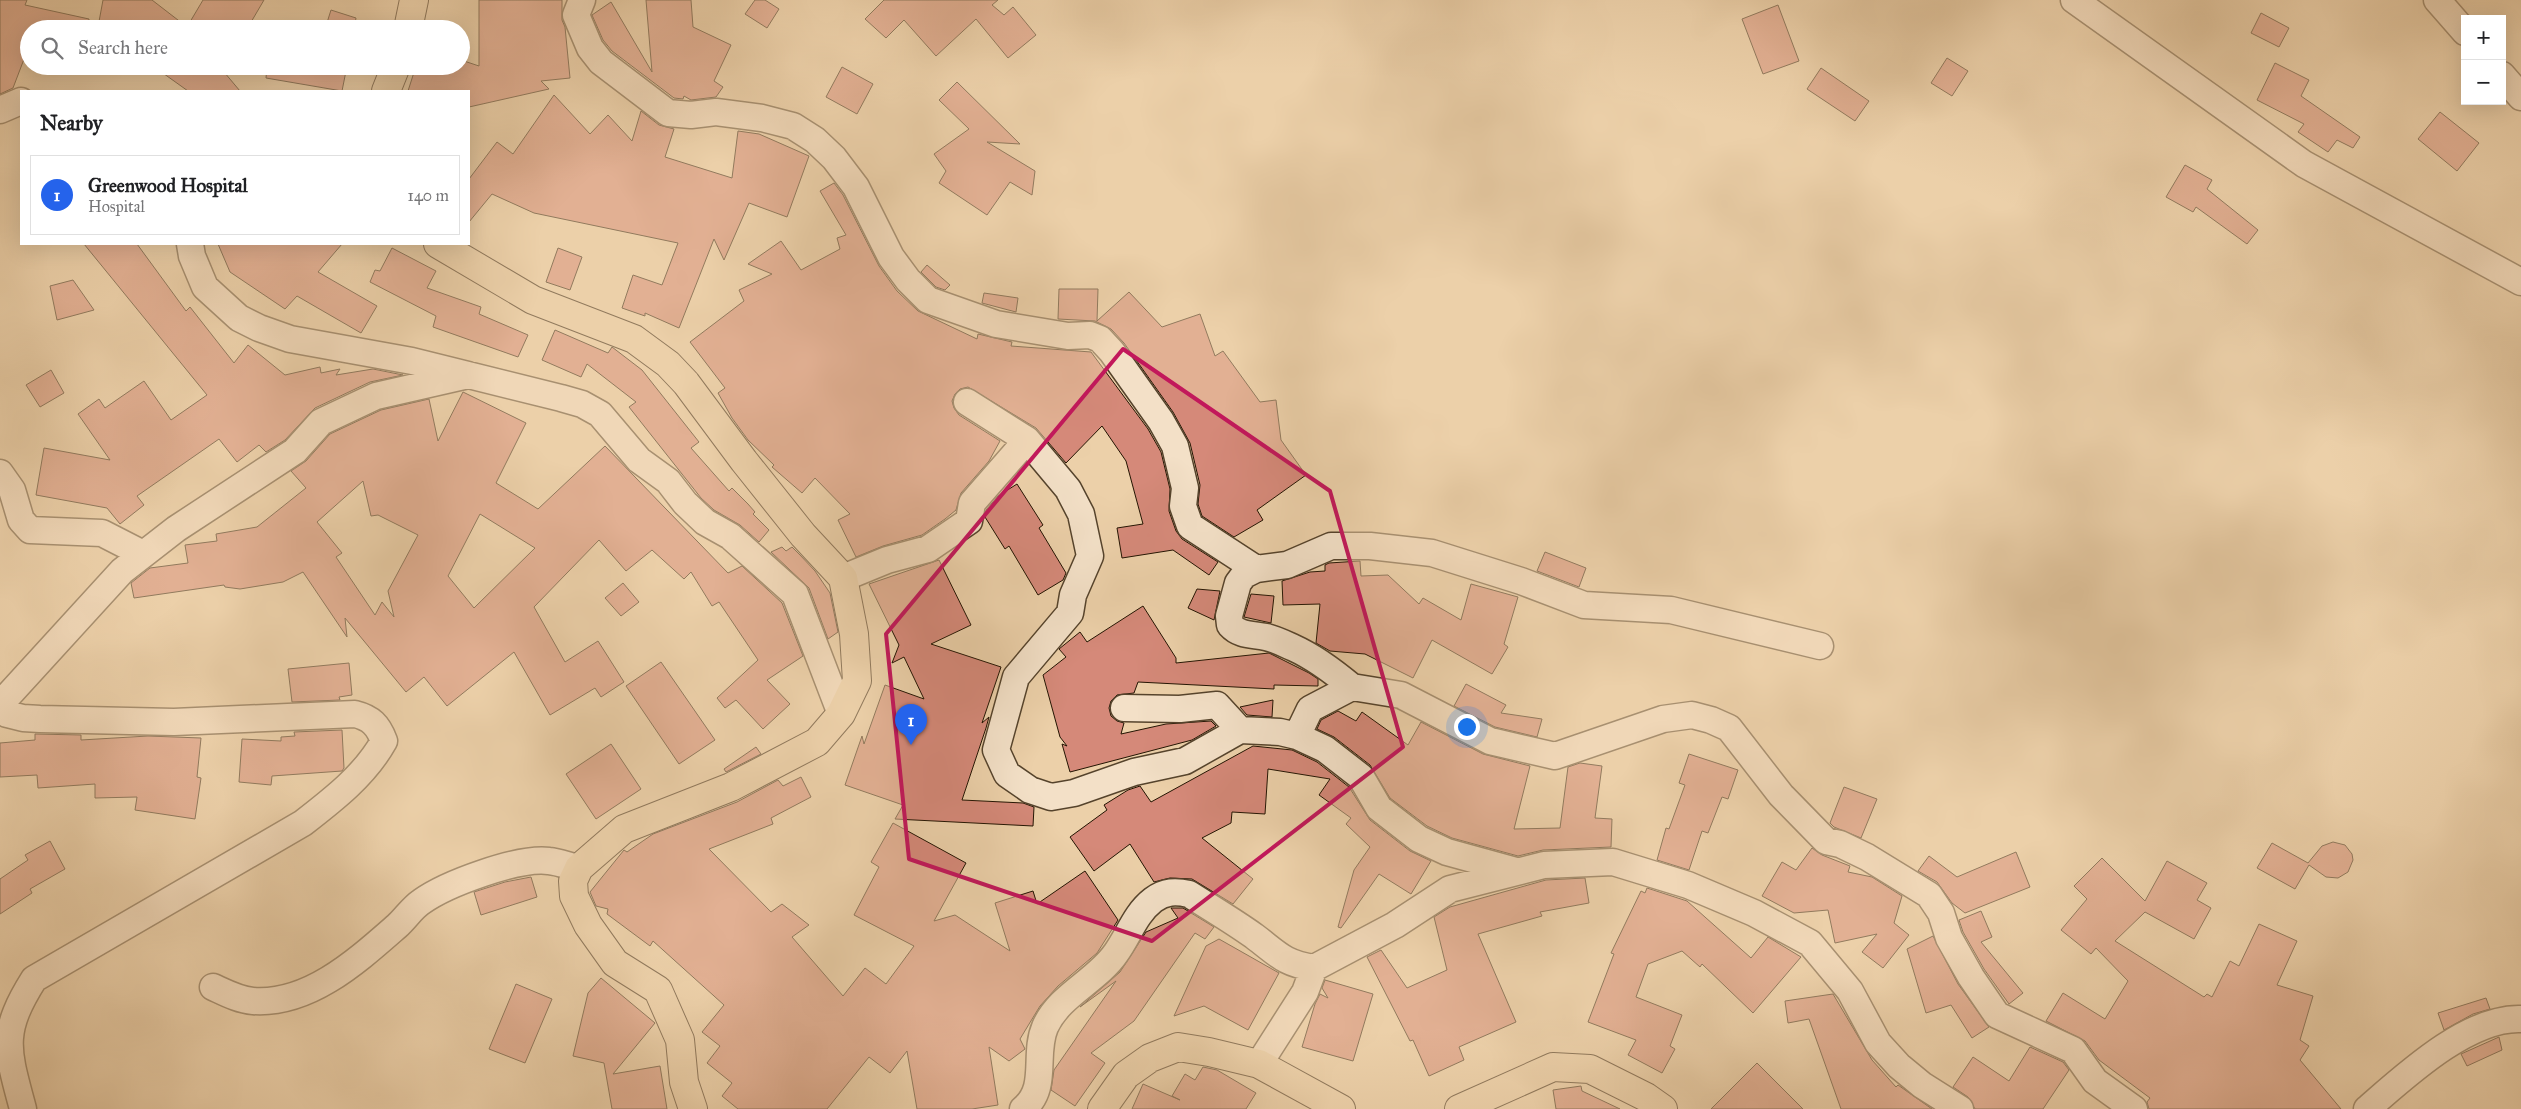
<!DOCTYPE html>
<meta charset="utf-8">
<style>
body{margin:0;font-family:"IM FELL Great Primer",serif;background:#f2f2f2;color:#202124}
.controls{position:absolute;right:15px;top:15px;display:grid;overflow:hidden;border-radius:0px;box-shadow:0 5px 20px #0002}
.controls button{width:45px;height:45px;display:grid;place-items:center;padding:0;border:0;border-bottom:1px solid #e0e0e0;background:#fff;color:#202124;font:25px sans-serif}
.you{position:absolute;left:1466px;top:726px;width:18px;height:18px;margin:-12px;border:4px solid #fff;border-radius:50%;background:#1a73e8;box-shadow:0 0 0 8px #1a73e833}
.badge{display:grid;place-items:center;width:32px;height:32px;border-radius:50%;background:#2563eb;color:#fff;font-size:16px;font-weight:700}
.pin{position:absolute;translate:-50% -41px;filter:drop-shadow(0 1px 2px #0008)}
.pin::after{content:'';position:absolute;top:26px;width:18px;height:15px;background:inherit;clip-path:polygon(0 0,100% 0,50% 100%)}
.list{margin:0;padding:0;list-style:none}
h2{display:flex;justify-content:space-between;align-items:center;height:65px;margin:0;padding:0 20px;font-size:21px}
h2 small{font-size:16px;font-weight:400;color:#757577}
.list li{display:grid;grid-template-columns:32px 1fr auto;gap:15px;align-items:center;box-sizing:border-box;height:80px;margin:0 10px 10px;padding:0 10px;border:1px solid #e0e0e0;border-radius:0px}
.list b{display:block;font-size:19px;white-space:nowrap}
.list p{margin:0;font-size:16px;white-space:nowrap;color:#757577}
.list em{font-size:16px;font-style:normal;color:#757577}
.icon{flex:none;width:28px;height:28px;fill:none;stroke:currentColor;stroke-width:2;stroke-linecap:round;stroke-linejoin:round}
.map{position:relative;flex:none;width:2521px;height:1109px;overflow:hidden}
.search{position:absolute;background:#fff;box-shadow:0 5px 20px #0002;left:20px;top:20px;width:450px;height:55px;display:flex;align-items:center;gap:12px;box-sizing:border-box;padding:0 18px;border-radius:28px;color:#757577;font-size:19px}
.panel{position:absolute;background:#fff;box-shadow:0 5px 20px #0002;left:20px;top:90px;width:450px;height:155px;border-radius:0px}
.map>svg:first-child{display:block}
</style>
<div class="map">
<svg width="2521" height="1109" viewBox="0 0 2521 1109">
<rect width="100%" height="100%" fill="#ecd0a9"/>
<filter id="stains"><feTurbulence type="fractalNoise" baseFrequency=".004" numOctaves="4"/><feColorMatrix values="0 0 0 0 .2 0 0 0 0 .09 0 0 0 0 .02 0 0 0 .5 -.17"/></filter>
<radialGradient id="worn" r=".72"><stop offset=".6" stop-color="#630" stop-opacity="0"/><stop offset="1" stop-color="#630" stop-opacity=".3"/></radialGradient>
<path fill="#d58979" stroke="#231402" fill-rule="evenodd" d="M0,0H27L25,5L89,19L88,29H29V46L13,88L0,94Z
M103,0H152L187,27L203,0H264L247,29H100L98,27Z
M479,0H562V20L565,27L570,78L541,81L549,89L469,107V91H408L416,66H461V60L479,66Z
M646,0H691L693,27L731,45L714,81L723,87L716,97L691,100L684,96L683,99L674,98L612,51L603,40L592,15L611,2L652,72Z
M755,0H765L779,9L767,28L745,14Z
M884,0H998L992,5L1004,15L1013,7L1036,35L1008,58L976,19L936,56L904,20L886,38L865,19Z
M1778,5L1799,61L1763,74L1742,19Z
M331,10L356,18L354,29H325Z
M2261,13L2289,28L2279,47L2251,33Z
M1947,58L1968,71L1952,96L1931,83Z
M2275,63L2309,80L2301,96L2360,137L2353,148L2337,140L2328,152L2298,132L2304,124L2257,100Z
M153,66H219L240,91H188Z
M267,66H347L342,91L266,78Z
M842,67L873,84L857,114L826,97Z
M1821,68L1869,101L1855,121L1807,89Z
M957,82L1020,144L987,142L1035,171L1032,195L1010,182L987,215L939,183L946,171L934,154L969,129L939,100Z
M554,95L590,134L608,115L632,141L641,111L659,125L674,129L665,157L732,178L738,131L759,134L809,156L787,217L749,203L724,260L714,239L679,328L645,313V316L622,308L633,275L662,285L678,243L534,213L492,194L469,222V179L497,142L513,154Z
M2440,112L2479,143L2457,171L2418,139Z
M2185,165L2212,180L2207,189L2258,230L2247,244L2196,207L2193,212L2166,197Z
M834,183L843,195L879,266L897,291L918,311L977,339L978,334L1012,342L1011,346L1091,352L1148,429L1161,452L1170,489L1169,511L1176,531L1182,539L1218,562L1209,575L1173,550L1122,558L1117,528L1143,524L1126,461L1102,426L1066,463L1036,428L968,387L960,389L955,394L952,401L954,408L959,415L1000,441L989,461L961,493L956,510L945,519L922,535L883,546L856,557L838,520L850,514L815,478L802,493L772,467L774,465L748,440L732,418L718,393L725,388L690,342L744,301L739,290L772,274L748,264L781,241L801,270L840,249L837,238L846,235L820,191Z
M84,244H137L186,311L190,307L234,363L248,345L285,375L320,367L321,373L340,369L336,375L373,369L403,375L370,382L315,408L285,440L266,452L259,445L237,462L219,439L137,496L144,505L120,524L107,508L36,495L44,448L110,460L78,414L99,399L105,408L144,381L171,420L207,395Z
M218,244H342L318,272L377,306L361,333L297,296L285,309L230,272Z
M392,248L436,271L427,288L481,307L479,314L528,335L518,357L433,327L436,316L370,282L375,270L380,271Z
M558,248L582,257L570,290L546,282Z
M927,265L950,285L945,290L936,287L921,272Z
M73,280L94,310L57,320L50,286Z
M1059,289H1098L1097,321L1129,292L1162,327L1200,314L1215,356L1223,351L1260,402L1276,400L1281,440L1306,475L1257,510L1263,520L1234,537L1202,516L1198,504L1200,485L1190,443L1173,412L1124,343L1111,329L1095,321L1058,319Z
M984,293L1018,298L1016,312L982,303Z
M555,330L608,353L612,347L642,370L699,442L691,448L729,491L732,488L748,504L755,512L753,514L769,530L759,542L740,525L714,510L701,498L629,407L636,402L587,364L581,377L542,360Z
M51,370L64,393L40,407L26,385Z
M463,392L526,423L496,483L538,509L605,446L728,573L742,566L782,603L803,656L767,680L790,704L763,729L736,700L725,708L717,698L758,660L719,602L712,606L691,572L684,579L652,550L626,571L599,540L534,607L565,662L598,641L624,682L601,697L595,688L550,715L514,652L447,706L424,677L406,692L345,618L347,637L303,572L283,582L240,589L225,587L224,585L134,598L131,583L150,568L188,563L185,545L217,541L216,534L257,527L306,488L291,471L306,461L330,434L381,410L429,399L438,441ZM363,481L371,516L378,515L418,535L388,591L394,617L382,602L375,615L336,557L342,553L317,522ZM480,514L535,548L474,608L448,576Z
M1017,484L1043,525L1039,528L1066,573L1063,580L1038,595L1009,546L1005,549L985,517L986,510L998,496Z
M782,547L786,551L792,547L800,555L815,571L830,593L838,632L828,639L809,588L771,552Z
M1545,552L1586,568L1579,587L1537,571Z
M939,560L971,625L931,644L1001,667L982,723L989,717L986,728L962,800L1023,803L1034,807L1033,826L895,819L903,805L845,785L862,736L864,744L885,685L924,699L904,657L892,663L899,645L869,584Z
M1360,561L1361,576L1388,575L1419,604L1423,598L1461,620L1471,584L1518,597L1504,644L1508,647L1492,674L1432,640L1413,678L1365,654L1330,651L1316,643L1320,604L1283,605L1282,581L1310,572L1325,571V565L1329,563Z
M623,583L639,602L621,616L605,598Z
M1197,589L1220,591L1214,620L1188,608Z
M1251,594L1274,596L1271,623L1244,617Z
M1143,606L1176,658V663L1269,653L1309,673L1318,679V686L1274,685V689L1138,682L1134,693L1117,695L1111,701L1109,708L1111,716L1117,721L1124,723L1121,734L1166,724L1211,721L1216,726L1192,740L1070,772L1062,744L1067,746L1060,737L1043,675L1066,657L1059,649L1080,632L1087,642Z
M661,662L715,740L679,764L626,686Z
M349,663L352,695L339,697L340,700L292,702L288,669Z
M1466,684L1506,705L1501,713L1542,719L1537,737L1495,727L1454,706Z
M1273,700L1272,717L1247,715L1240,707Z
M1338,711L1356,721L1362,712L1408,745L1421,722L1483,754L1530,766L1514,829L1560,828L1568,767L1580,763L1602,766L1595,818L1612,819L1611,847L1543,850L1518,856L1452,838L1427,826L1390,798L1370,765L1334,737L1317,729L1321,720Z
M342,730L344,768L342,771L272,776L271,785L239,782L242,739L281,741V737L295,736L294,732Z
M35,734L81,735V740L148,736L201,738L197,777L201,778L195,819L135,810L137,797L95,798V784L38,788L37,775L0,777V743L35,740Z
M611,744L641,789L596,819L566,774Z
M1253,746L1292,750L1317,762L1349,787L1370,820L1410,851L1431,861L1411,894L1379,874L1341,928L1338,927L1354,870L1370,847L1346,824L1351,818L1319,795L1330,779L1268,769L1265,814L1232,812L1231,823L1202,838L1253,879L1233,904L1192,879L1170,878L1154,882L1130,844L1094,871L1070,837L1107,810L1104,805L1128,790L1140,786L1151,802Z
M756,747L761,754L726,772L724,769Z
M1689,754L1738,770L1728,799L1722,797L1708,833L1702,831L1689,870L1657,860L1666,828L1669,829L1685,785L1679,783Z
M801,777L811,797L771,818L773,824L709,849L771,912L782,904L809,925L792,937L843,996L865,968L886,984L914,946L854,915L879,867L871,862L893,823L966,863L934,921L955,915L1010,951L995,903L1033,891L1037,904L1085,871L1118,920L1097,953L1058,986L1040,1006L1020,1039L1025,1049L1009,1061L989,1047L998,1105L972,1109H917L907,1051L890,1073L869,1057L827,1109H738L722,1096L732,1083L707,1063L720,1046L702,1032L724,1005L653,941L650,946L607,914L608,909L596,906L590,892L624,850L627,852L653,834L737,802L778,780L783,786Z
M1844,787L1877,799L1861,838L1834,827L1830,823Z
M50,841L65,869L30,889L32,893L0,914V879L28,860L25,855Z
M2333,842L2345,845L2352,854L2353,860L2348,872L2338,878L2326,877L2309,865L2295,889L2257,868L2272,843L2308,863L2322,846Z
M1812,848L1822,855L1850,866L1848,872L1872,877L1902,896L1894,923L1909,935L1883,968L1862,952L1877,934L1835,943L1828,910L1794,913L1762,896L1782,862L1796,870Z
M2016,852L2030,887L1965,913L1952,903L1937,882L1918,871L1929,856L1957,877Z
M2102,858L2145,901L2167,861L2207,883L2197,900L2211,908L2194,939L2145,912L2115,941L2204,997L2207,994L2212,997L2230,961L2239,966L2259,924L2297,941L2277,985L2313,996L2300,1040L2309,1046L2300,1060L2341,1109H2149L2147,1102L2150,1098L2099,1060L2085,1041L2046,1021L2063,993L2105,1019L2128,981L2096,948L2091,954L2061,930L2087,899L2074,886Z
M531,877L537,897L481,915L474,892L505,882Z
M1585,878L1589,903L1540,912L1542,916L1478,934L1516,1022L1459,1047L1464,1060L1429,1076L1413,1040L1410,1041L1367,957L1381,950L1407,988L1447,970L1434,917L1450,907L1546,880Z
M1647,888L1687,901L1751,958L1768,937L1801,957L1753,1013L1702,964L1700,967L1682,951L1648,964L1636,997L1682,1015L1670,1046L1675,1049L1662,1073L1628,1055L1636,1040L1588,1022L1614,954L1611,953L1641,891L1645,893Z
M1171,908H1183L1214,927L1205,939L1195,933L1134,1021L1091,1053L1105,1063L1075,1106L1051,1090L1054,1070L1116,981L1080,1007L1120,972L1146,932L1178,918Z
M1981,911L1992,937L1981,942L2023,993L2009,1004L1984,969L1963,932L1959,920Z
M1933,936L1958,984L1989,1027L1972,1038L1951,1005L1926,1013L1907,949Z
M1219,939L1279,973L1248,1030L1204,1006L1174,1016L1206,946Z
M601,978L655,1023L613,1074L660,1066L667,1109H612L604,1063L573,1056L588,993Z
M1325,980L1373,994L1353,1061L1302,1047L1315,1004L1320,994L1328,998L1322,988Z
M516,984L552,999L525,1063L489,1049Z
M1833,994L1872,1060L1896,1087L1898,1085L1932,1109H1841L1809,1019L1788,1023L1785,1001Z
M2486,998L2490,1009L2473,1014L2444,1030L2438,1013Z
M2499,1037L2502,1050L2467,1066L2461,1054Z
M2030,1047L2063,1062L2069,1070L2043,1109H1975L1968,1097L1953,1087L1973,1057L2009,1081Z
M1757,1063L1803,1109H1711Z
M1203,1067L1217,1070L1256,1093L1246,1109H1132L1143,1084L1180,1100L1172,1096L1185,1074L1195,1080Z
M1581,1086L1582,1091L1620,1109H1556L1553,1090Z"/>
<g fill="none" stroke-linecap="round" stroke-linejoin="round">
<g stroke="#55432c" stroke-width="29">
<path id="minor" d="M582,0L576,15L590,48L601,62L668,113L691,115L716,112L762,118L793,126L815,140L834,158L856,187L891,257L908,280L928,300L996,324L1068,336L1090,335L1100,339L1112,352L1161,421L1175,446L1185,488L1183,506L1190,526L1256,569
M2074,0L2304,164L2521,282
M2437,0L2465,32
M2502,75L2521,97
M0,110L21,101
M190,244L192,256L205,287L239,318L259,328L290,339L412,361L561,398L582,404L600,414L639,460L668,481L685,503L705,522L730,536L795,594L841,714
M967,402L1027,440L1068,489L1081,514L1090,556L1073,595L1070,613L1016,677L996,750L1007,774L1030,790L1051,797L1074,793L1134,772L1185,761L1240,730
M0,473L12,490L21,520L30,530L102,533L143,554
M843,578L887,560L928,549L969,521L972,503L1027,440
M1352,687L1401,695L1490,741L1555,756L1663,719L1692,715L1711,720L1729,728L1781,795L1826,841L1840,844L1867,857L1929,895L1941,913L1949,938L1971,977L1997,1015L2073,1050L2095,1081L2134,1109
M1124,708L1180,709L1217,705L1240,730L1280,732L1297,736L1325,749L1361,777L1379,808L1419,839L1447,852L1516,871
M1297,736L1310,709L1352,687C1334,672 1316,658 1294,648C1285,644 1275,639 1266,637C1252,634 1240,636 1230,625L1229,616L1238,583L1244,575L1256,569L1287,565L1331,546H1370L1432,553L1521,581L1584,605L1671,610L1820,646
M213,987C226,993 239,1000 253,1001C309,1005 357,961 397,926C405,919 412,908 421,902C446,884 518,857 549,861C559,862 569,866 579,868
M1259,1064L1305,992L1314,968L1395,925L1450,889L1544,865L1613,862L1688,885L1754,913L1810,943L1850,991L1878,1043L1899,1066L1922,1085L1960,1109
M23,1109C7,1049 0,1033 34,979L303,823C334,799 365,775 384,741C378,725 371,718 355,714L174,722L40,719L23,718L7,714L3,705L6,698L122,571L176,529L295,451L321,422L376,396L468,375
M1023,1109C1049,1088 1033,1055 1045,1027C1059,995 1097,981 1116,953C1129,935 1135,914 1153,900C1165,891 1176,891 1189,894C1211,908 1233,921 1254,936C1278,954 1283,963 1314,968
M2367,1109C2405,1076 2468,1017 2521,1019"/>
</g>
<g stroke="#231402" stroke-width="30">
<path id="trunk" d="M408,29L414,0
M386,91L396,66
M438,244L533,300L634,339L668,364L686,383L744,461L803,535L843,578L854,634L857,681L841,714L817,742L731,787L624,829L579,868L573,881L574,896L588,925L615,963L658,990L680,1040L684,1082L693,1109
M1102,1109L1126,1075L1150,1058L1178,1047L1209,1052L1259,1064L1341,1109
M1459,1109L1553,1067L1590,1069L1646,1097L1663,1109"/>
</g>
<use href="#minor" stroke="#f3e0c7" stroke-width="26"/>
<use href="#trunk" stroke="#ecd0a9" stroke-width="28"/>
</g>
<path d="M0 0H2521V1109H0ZM1123,349L1330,491L1403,747L1152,941L909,859L886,634Z" fill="#ecd0a9" fill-opacity=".55" fill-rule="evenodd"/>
<path fill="none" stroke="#c2185b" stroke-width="4" stroke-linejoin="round" d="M1123,349L1330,491L1403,747L1152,941L909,859L886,634Z"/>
<rect width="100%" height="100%" filter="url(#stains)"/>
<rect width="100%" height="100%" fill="url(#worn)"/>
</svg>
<div class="controls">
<button>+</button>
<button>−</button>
</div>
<div class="you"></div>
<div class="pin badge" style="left:911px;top:745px">1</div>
<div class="search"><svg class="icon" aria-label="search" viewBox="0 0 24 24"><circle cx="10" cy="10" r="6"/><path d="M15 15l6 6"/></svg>Search here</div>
<section class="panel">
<h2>Nearby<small></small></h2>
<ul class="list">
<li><span class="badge">1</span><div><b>Greenwood Hospital</b><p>Hospital</p></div><em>140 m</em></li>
</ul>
</section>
</div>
